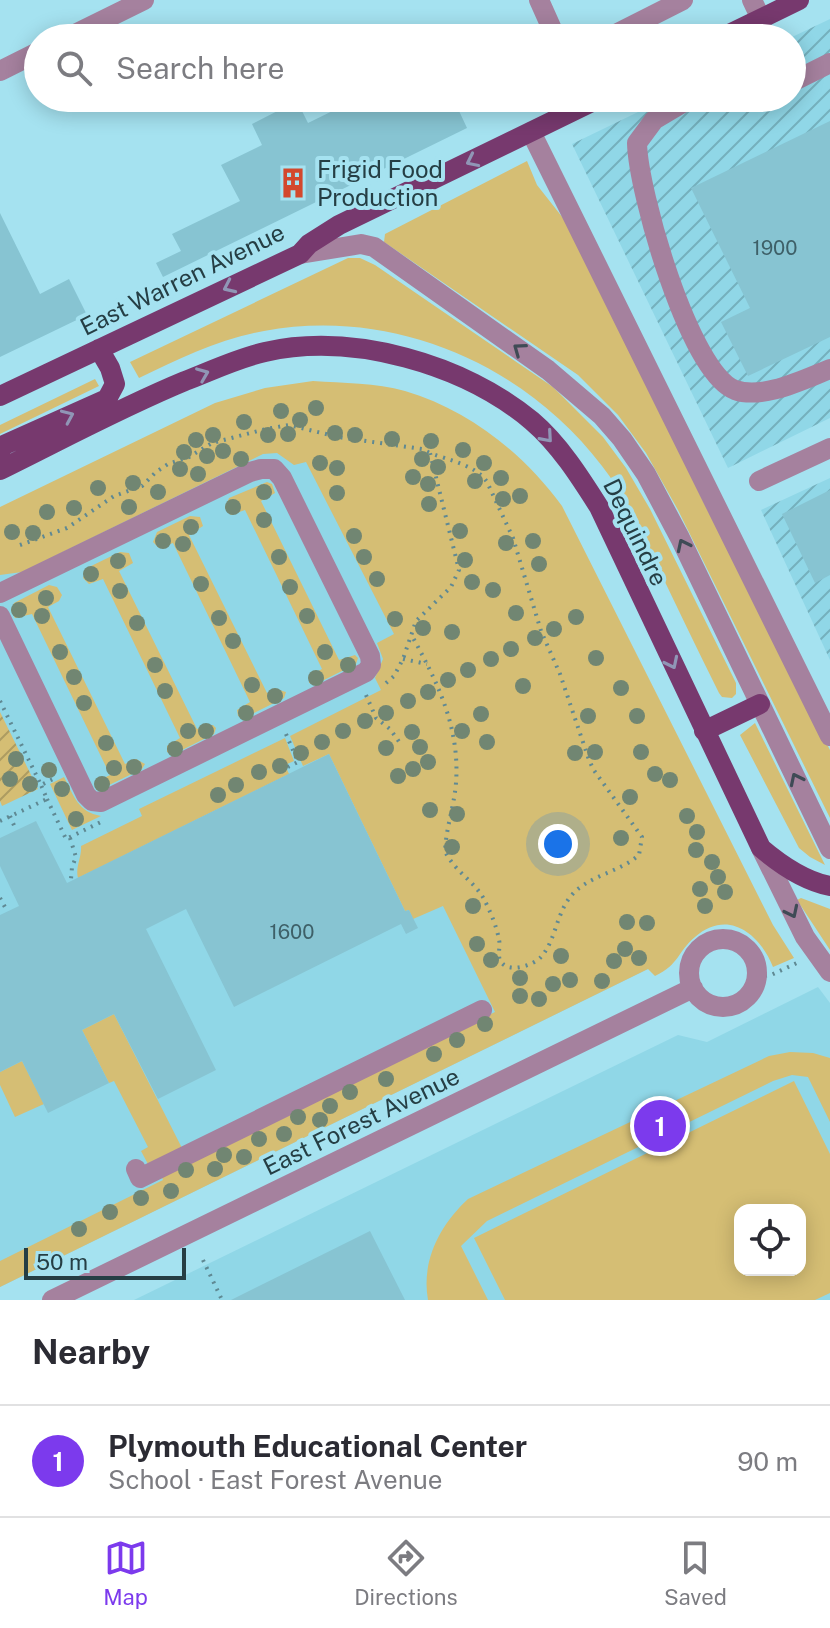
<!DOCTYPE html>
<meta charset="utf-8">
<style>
body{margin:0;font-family:"Public Sans",sans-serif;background:#f2f2f3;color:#2b2b33}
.controls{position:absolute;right:24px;bottom:24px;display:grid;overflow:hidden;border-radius:16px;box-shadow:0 4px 20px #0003}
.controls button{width:72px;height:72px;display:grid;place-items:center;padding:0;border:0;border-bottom:2px solid #e1e1e2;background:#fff;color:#2b2b33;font:40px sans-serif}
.scale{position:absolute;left:24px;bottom:20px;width:162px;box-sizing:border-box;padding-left:8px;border:4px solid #253e44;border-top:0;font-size:22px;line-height:28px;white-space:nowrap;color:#253e44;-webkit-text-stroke:6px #a5e2f0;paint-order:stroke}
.you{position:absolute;left:558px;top:844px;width:28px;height:28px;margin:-20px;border:6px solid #fff;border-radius:50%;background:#1a73e8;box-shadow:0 0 0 12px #1a73e833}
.badge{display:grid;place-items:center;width:52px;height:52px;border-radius:50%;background:#7c3aed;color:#fff;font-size:26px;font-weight:700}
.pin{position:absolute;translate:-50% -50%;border:4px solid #fff;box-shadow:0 2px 8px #0006}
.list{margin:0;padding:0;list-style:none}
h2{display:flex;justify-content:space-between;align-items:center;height:104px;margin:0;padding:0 32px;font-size:34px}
h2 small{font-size:26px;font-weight:400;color:#7c7c81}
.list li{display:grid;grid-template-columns:52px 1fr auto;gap:24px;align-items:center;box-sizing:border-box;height:112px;padding:0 32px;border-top:2px solid #e1e1e2}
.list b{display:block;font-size:30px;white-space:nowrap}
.list p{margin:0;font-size:26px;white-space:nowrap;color:#7c7c81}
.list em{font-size:26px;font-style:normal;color:#7c7c81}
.icon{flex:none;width:44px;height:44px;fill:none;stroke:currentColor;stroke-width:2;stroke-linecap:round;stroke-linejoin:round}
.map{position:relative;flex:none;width:830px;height:1300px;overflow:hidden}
.search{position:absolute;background:#fff;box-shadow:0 4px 20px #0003;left:24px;right:24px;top:24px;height:88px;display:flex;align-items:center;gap:20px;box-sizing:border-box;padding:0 28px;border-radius:44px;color:#7c7c81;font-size:30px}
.sheet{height:216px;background:#fff}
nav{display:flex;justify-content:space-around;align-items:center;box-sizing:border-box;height:112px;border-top:2px solid #e1e1e2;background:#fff;font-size:22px;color:#7c7c81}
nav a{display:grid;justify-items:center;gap:4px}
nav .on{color:#7c3aed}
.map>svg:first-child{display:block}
</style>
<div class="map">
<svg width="830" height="1300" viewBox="0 0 830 1300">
<defs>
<pattern id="industrial-furrows" width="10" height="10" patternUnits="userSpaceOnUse" patternTransform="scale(2)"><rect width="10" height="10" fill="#90d7e7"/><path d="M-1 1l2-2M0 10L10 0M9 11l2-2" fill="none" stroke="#75b0bd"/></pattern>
<pattern id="garden-furrows" width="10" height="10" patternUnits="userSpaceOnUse" patternTransform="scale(2)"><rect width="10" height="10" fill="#d5be74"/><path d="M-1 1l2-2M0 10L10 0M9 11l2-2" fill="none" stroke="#ad9c61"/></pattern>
</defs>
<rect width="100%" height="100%" fill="#a5e2f0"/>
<path fill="#90d7e7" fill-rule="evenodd" d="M283,403L648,969L0,1287V528Z
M818,987L830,1003V1300H134L678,1035L707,1042ZM740,1210H800V1270H740Z"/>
<path fill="url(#industrial-furrows)" d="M830,19V418L728,468L572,144L667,98H792L790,38Z
M830,478V660L761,510Z"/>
<path fill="#d5be74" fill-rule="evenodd" d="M527,161L537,185L574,232L704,503L830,750V818L678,510L646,453L618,415L578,375L384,242L385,234Z
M348,258H360L375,265L553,387L603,437L626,468L650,509L736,683V694L732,698L722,697L719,693C697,649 676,605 655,561C639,529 624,494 602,466C524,363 391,307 264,331C219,339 179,359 139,378L130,362Z
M95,379L99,386L0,434V425Z
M313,381C343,383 376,383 405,391C469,410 523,453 562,506L773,925L794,958L773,967C760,934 728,908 695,937C677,952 680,964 655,976L648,969L0,1287V1261L163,1180L161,1175L495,1012L443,906L413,919L409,910L405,911L329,754L303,766L290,736L381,690L375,678L383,659L377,643L394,634L306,462L294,465L277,453L263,454L22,572L0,575V507L215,403L265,388Z
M267,482L272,484L275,493L261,501L339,660L355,655L358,658L356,664L316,684L309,683V676L322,669L245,510L231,515L225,508L229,498Z
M190,516L200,517L203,526L189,535L267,693L276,689L286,692L284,698L244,718L238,716L237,710L250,702L173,543L159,548L153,542L157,532Z
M120,552L129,553L133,563L119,571L197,729L213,725L216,728L214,734L174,754L167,752V746L180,738L103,579L89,584L83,578L87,568Z
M49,585L57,587L62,595L59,601L48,607L125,764L136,759L145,764L142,769L101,789L96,787V782L110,775L32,614L15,618L11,610L14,603Z
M755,723L825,865L810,857L799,848L740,735Z
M285,738L294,761L285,765L289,774L78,878C75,867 82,857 81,846L142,816L139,809Z
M64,777C74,796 78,812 101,816L72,830L50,784Z
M801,898L830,909V950L797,900Z
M114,1014L183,1150L149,1166L141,1151L148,1147L114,1081L109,1083L82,1030Z
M790,1052L813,1053L830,1058V1122L808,1077L792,1075L773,1081L487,1221L461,1246L488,1300H428C421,1261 440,1225 468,1199L769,1056Z
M22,1061L44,1104L15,1117L0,1085V1072Z
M794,1081L830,1154V1293L815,1300H505L474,1238ZM740,1210H800V1270H740Z"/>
<path fill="url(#garden-furrows)" d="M0,712L38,789L2,806L0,801Z"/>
<path fill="#87c4d2" d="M359,98H453L467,128L163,277L156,263L181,251L172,234L240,201L221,165L262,145L252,124L297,101L308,123Z
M830,121V337L748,376L721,322L750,308L691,188Z
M0,213L40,294L69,279L87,315L0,357Z
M830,490V575L815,583L782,514Z
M329,754L405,911L409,910L418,928L406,934L401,924L234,1007L186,909L146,929L216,1070L158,1099L114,1014L82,1030L109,1083L48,1113L22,1061L0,1072V915L19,906L0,866V838L36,821L67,883Z
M370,1231L405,1300H231Z"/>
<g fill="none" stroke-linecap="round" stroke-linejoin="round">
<path stroke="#5f8993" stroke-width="4" stroke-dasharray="2 6" stroke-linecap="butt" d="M20,545L67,528L114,496L142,486L156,472L168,464L189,457L212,443L266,429L289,425L338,437L422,449L430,453
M403,659L427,664
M386,683L394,676L403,659L416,621L451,587L459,570L430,453C448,460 476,465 487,482L513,538L541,631L560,674L588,757L593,769L642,837L639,855C620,872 587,876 571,896C556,914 556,940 541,957C534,965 510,973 502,963C496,957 501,947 499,940C497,927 490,911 484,899C474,881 454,871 445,851C446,828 454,807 456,783C460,728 438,683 412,636
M366,695L376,718L390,729L400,743
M0,701L41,785L55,778
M286,734L298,762L288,767L291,772
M47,799L66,839L101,822
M10,816L16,830
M0,821L47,799L41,785
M70,838L76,857L72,867L71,879
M0,898L6,909
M757,977L771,975L799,962
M203,1260L222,1300"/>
<path stroke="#a5819e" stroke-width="20" d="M539,0L556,38
M752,0L761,19
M67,38L144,0
M608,38L683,0
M0,71L38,52
M792,82L830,63
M691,98L654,120L637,143C638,191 689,372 735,390C763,400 804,379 830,369
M531,132L830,736
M300,254L361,244L374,247L548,370L602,416L622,439L646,474L680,538L830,849
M759,481L830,448
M0,593L250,472L261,469H274L282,478L370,656L371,665L366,672L101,802L92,801L86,795L0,616
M761,848L805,937L830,972
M689 973a34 34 0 1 1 68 0a34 34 0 1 1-68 0Z
M136,1169L140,1178L482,1010
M52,1300L693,988"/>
<path stroke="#77396e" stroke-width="20" d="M721,38L799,0
M0,396L300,254L309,244L339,225L600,98
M0,451L4,445L107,399L115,384L110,368L99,349
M0,470C61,440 122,407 185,381C211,371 238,358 265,352C352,332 464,364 532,421C559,444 580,477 599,507L761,848C781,865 804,881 830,886
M704,731L760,704"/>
</g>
<g fill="#718672">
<circle cx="316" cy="408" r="8"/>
<circle cx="281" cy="411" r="8"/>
<circle cx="300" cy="420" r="8"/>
<circle cx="244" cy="422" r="8"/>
<circle cx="335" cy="433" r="8"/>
<circle cx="288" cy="434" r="8"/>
<circle cx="213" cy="435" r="8"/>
<circle cx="268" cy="435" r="8"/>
<circle cx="355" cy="435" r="8"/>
<circle cx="392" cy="439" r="8"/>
<circle cx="196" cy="440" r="8"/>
<circle cx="431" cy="441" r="8"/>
<circle cx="463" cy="450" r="8"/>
<circle cx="223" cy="451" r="8"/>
<circle cx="184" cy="452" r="8"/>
<circle cx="207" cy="456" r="8"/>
<circle cx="241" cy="459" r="8"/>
<circle cx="422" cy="459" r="8"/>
<circle cx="320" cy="463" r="8"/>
<circle cx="484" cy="463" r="8"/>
<circle cx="438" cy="467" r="8"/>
<circle cx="337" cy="468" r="8"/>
<circle cx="180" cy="469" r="8"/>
<circle cx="198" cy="474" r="8"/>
<circle cx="413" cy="477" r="8"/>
<circle cx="501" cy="478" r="8"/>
<circle cx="475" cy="481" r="8"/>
<circle cx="133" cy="483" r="8"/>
<circle cx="428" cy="484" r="8"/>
<circle cx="98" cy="488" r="8"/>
<circle cx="158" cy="492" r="8"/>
<circle cx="264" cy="492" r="8"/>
<circle cx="337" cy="493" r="8"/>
<circle cx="520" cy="496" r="8"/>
<circle cx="503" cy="499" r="8"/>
<circle cx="429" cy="504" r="8"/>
<circle cx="129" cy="507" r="8"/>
<circle cx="233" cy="507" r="8"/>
<circle cx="74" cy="508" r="8"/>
<circle cx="47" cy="512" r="8"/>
<circle cx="264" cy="520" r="8"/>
<circle cx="191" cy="527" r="8"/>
<circle cx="460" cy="531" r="8"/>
<circle cx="12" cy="532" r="8"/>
<circle cx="33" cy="533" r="8"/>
<circle cx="354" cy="536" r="8"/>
<circle cx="163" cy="541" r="8"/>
<circle cx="533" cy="541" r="8"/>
<circle cx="506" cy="543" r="8"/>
<circle cx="183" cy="544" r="8"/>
<circle cx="279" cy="557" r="8"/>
<circle cx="364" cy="557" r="8"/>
<circle cx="465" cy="560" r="8"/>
<circle cx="118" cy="561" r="8"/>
<circle cx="539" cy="564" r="8"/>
<circle cx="91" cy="574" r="8"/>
<circle cx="377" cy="579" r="8"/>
<circle cx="472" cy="582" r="8"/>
<circle cx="201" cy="584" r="8"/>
<circle cx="290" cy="587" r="8"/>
<circle cx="493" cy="590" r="8"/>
<circle cx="120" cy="591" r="8"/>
<circle cx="46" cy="598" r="8"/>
<circle cx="19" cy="610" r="8"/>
<circle cx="516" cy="613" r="8"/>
<circle cx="42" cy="616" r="8"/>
<circle cx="307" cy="616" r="8"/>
<circle cx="576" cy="617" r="8"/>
<circle cx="219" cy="618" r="8"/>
<circle cx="395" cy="619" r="8"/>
<circle cx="137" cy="623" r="8"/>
<circle cx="423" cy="628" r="8"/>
<circle cx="554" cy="629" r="8"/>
<circle cx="452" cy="632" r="8"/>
<circle cx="535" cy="638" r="8"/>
<circle cx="233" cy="641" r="8"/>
<circle cx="511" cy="649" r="8"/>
<circle cx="60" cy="652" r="8"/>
<circle cx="325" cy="652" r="8"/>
<circle cx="596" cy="658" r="8"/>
<circle cx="491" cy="659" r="8"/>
<circle cx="155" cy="665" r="8"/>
<circle cx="348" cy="665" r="8"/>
<circle cx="468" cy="670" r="8"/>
<circle cx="74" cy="677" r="8"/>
<circle cx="316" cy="678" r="8"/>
<circle cx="448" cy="680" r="8"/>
<circle cx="252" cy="685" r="8"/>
<circle cx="523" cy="686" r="8"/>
<circle cx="621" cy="688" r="8"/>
<circle cx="165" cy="691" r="8"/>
<circle cx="428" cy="692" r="8"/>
<circle cx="275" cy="696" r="8"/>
<circle cx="408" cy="701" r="8"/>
<circle cx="84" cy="703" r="8"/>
<circle cx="246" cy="713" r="8"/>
<circle cx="386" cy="713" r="8"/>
<circle cx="481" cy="714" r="8"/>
<circle cx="588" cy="716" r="8"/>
<circle cx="637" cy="716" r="8"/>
<circle cx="365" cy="721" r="8"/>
<circle cx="188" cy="731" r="8"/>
<circle cx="206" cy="731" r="8"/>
<circle cx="343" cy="731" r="8"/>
<circle cx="462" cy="731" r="8"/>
<circle cx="412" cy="732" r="8"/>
<circle cx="322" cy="742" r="8"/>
<circle cx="487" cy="742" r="8"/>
<circle cx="106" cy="743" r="8"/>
<circle cx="420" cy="747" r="8"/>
<circle cx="386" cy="748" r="8"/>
<circle cx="175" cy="749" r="8"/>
<circle cx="595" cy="752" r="8"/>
<circle cx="641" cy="752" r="8"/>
<circle cx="301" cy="753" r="8"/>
<circle cx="575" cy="753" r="8"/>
<circle cx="16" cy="759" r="8"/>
<circle cx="428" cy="762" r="8"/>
<circle cx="280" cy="766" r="8"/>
<circle cx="134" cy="767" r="8"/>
<circle cx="114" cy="768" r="8"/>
<circle cx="413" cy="769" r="8"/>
<circle cx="49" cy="770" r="8"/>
<circle cx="259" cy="772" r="8"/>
<circle cx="655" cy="774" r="8"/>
<circle cx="398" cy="776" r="8"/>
<circle cx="10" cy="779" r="8"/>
<circle cx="670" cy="780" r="8"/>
<circle cx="30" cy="784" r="8"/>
<circle cx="102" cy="784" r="8"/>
<circle cx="236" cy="785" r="8"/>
<circle cx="62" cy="789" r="8"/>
<circle cx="218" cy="795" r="8"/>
<circle cx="630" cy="797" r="8"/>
<circle cx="430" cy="810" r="8"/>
<circle cx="457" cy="814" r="8"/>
<circle cx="687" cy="816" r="8"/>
<circle cx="76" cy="819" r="8"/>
<circle cx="697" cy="832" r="8"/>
<circle cx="621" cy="838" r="8"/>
<circle cx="452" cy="847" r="8"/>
<circle cx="696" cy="850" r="8"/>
<circle cx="712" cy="862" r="8"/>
<circle cx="718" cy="877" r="8"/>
<circle cx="700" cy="889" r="8"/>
<circle cx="725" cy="892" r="8"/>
<circle cx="473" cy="906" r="8"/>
<circle cx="705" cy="906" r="8"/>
<circle cx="627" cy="922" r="8"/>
<circle cx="647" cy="923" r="8"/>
<circle cx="477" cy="944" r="8"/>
<circle cx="625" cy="949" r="8"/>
<circle cx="561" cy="956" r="8"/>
<circle cx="639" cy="958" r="8"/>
<circle cx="491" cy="960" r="8"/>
<circle cx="614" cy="961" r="8"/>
<circle cx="520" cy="978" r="8"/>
<circle cx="570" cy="980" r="8"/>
<circle cx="602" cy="981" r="8"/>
<circle cx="553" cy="984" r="8"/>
<circle cx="520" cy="996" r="8"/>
<circle cx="539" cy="999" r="8"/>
<circle cx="485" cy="1024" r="8"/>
<circle cx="457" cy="1040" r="8"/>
<circle cx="434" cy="1054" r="8"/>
<circle cx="386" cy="1079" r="8"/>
<circle cx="350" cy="1092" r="8"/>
<circle cx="330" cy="1106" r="8"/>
<circle cx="298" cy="1117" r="8"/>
<circle cx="320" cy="1120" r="8"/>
<circle cx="284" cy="1134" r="8"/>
<circle cx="259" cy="1139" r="8"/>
<circle cx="224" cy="1155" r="8"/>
<circle cx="244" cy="1157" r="8"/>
<circle cx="215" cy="1169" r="8"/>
<circle cx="186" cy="1170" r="8"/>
<circle cx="171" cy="1191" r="8"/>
<circle cx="141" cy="1198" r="8"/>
<circle cx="110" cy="1212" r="8"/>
<circle cx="79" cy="1229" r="8"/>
</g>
<defs><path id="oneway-chevron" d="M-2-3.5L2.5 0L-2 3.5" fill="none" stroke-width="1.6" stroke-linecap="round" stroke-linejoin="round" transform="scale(2)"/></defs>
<g stroke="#9096b6">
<use href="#oneway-chevron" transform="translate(472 161) rotate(154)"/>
<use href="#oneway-chevron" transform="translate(229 287) rotate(155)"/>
<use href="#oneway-chevron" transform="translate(203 374) rotate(-22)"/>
<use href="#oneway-chevron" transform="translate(68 416) rotate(-24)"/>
<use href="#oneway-chevron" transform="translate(547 437) rotate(49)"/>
<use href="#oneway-chevron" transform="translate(672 663) rotate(64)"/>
</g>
<g stroke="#3f4b56">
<use href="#oneway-chevron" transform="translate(519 349) rotate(-144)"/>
<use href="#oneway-chevron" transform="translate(683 545) rotate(-116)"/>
<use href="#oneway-chevron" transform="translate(796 779) rotate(-116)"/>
<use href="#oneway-chevron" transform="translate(792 912) rotate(64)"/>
</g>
<defs>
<g id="building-bare" transform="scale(2.4)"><path d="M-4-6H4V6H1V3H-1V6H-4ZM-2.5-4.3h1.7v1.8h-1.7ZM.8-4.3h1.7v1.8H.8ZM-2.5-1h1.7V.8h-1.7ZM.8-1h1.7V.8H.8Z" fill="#d3482d" stroke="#a5e2f0" stroke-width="2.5" paint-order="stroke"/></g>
</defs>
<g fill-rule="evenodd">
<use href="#building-bare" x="293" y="183"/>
</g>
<g text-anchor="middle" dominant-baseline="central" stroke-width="8" stroke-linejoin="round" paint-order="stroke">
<g font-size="20" fill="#3e6068">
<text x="775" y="248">1900</text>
<text x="292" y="932">1600</text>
</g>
<g font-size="24" fill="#253e44" stroke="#a5e2f0" text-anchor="start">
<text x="317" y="169">Frigid Food<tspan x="317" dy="28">Production</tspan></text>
</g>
<g font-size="24" fill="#253e44" stroke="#a5e2f0">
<text transform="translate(182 279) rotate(-26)">East Warren Avenue</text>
<text transform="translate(636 532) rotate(64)">Dequindre</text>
<text transform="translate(361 1121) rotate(-26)">East Forest Avenue</text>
</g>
</g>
</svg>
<div class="controls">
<button><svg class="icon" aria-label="locate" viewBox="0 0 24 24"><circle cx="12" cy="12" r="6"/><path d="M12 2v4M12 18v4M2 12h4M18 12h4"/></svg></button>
</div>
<div class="scale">50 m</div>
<div class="you"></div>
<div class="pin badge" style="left:660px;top:1126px">1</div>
<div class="search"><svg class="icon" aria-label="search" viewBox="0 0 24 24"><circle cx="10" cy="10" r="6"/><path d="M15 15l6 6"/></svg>Search here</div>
</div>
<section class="sheet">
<h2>Nearby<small></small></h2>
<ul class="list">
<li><span class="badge">1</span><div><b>Plymouth Educational Center</b><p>School · East Forest Avenue</p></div><em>90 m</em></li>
</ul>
</section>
<nav>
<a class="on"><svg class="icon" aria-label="map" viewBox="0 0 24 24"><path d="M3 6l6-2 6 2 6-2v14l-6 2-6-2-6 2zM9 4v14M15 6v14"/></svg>Map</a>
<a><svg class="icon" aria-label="directions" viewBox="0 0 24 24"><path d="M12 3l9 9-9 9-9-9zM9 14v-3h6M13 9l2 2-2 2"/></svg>Directions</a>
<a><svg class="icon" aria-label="saved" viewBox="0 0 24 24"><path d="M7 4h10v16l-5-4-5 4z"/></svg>Saved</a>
</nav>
